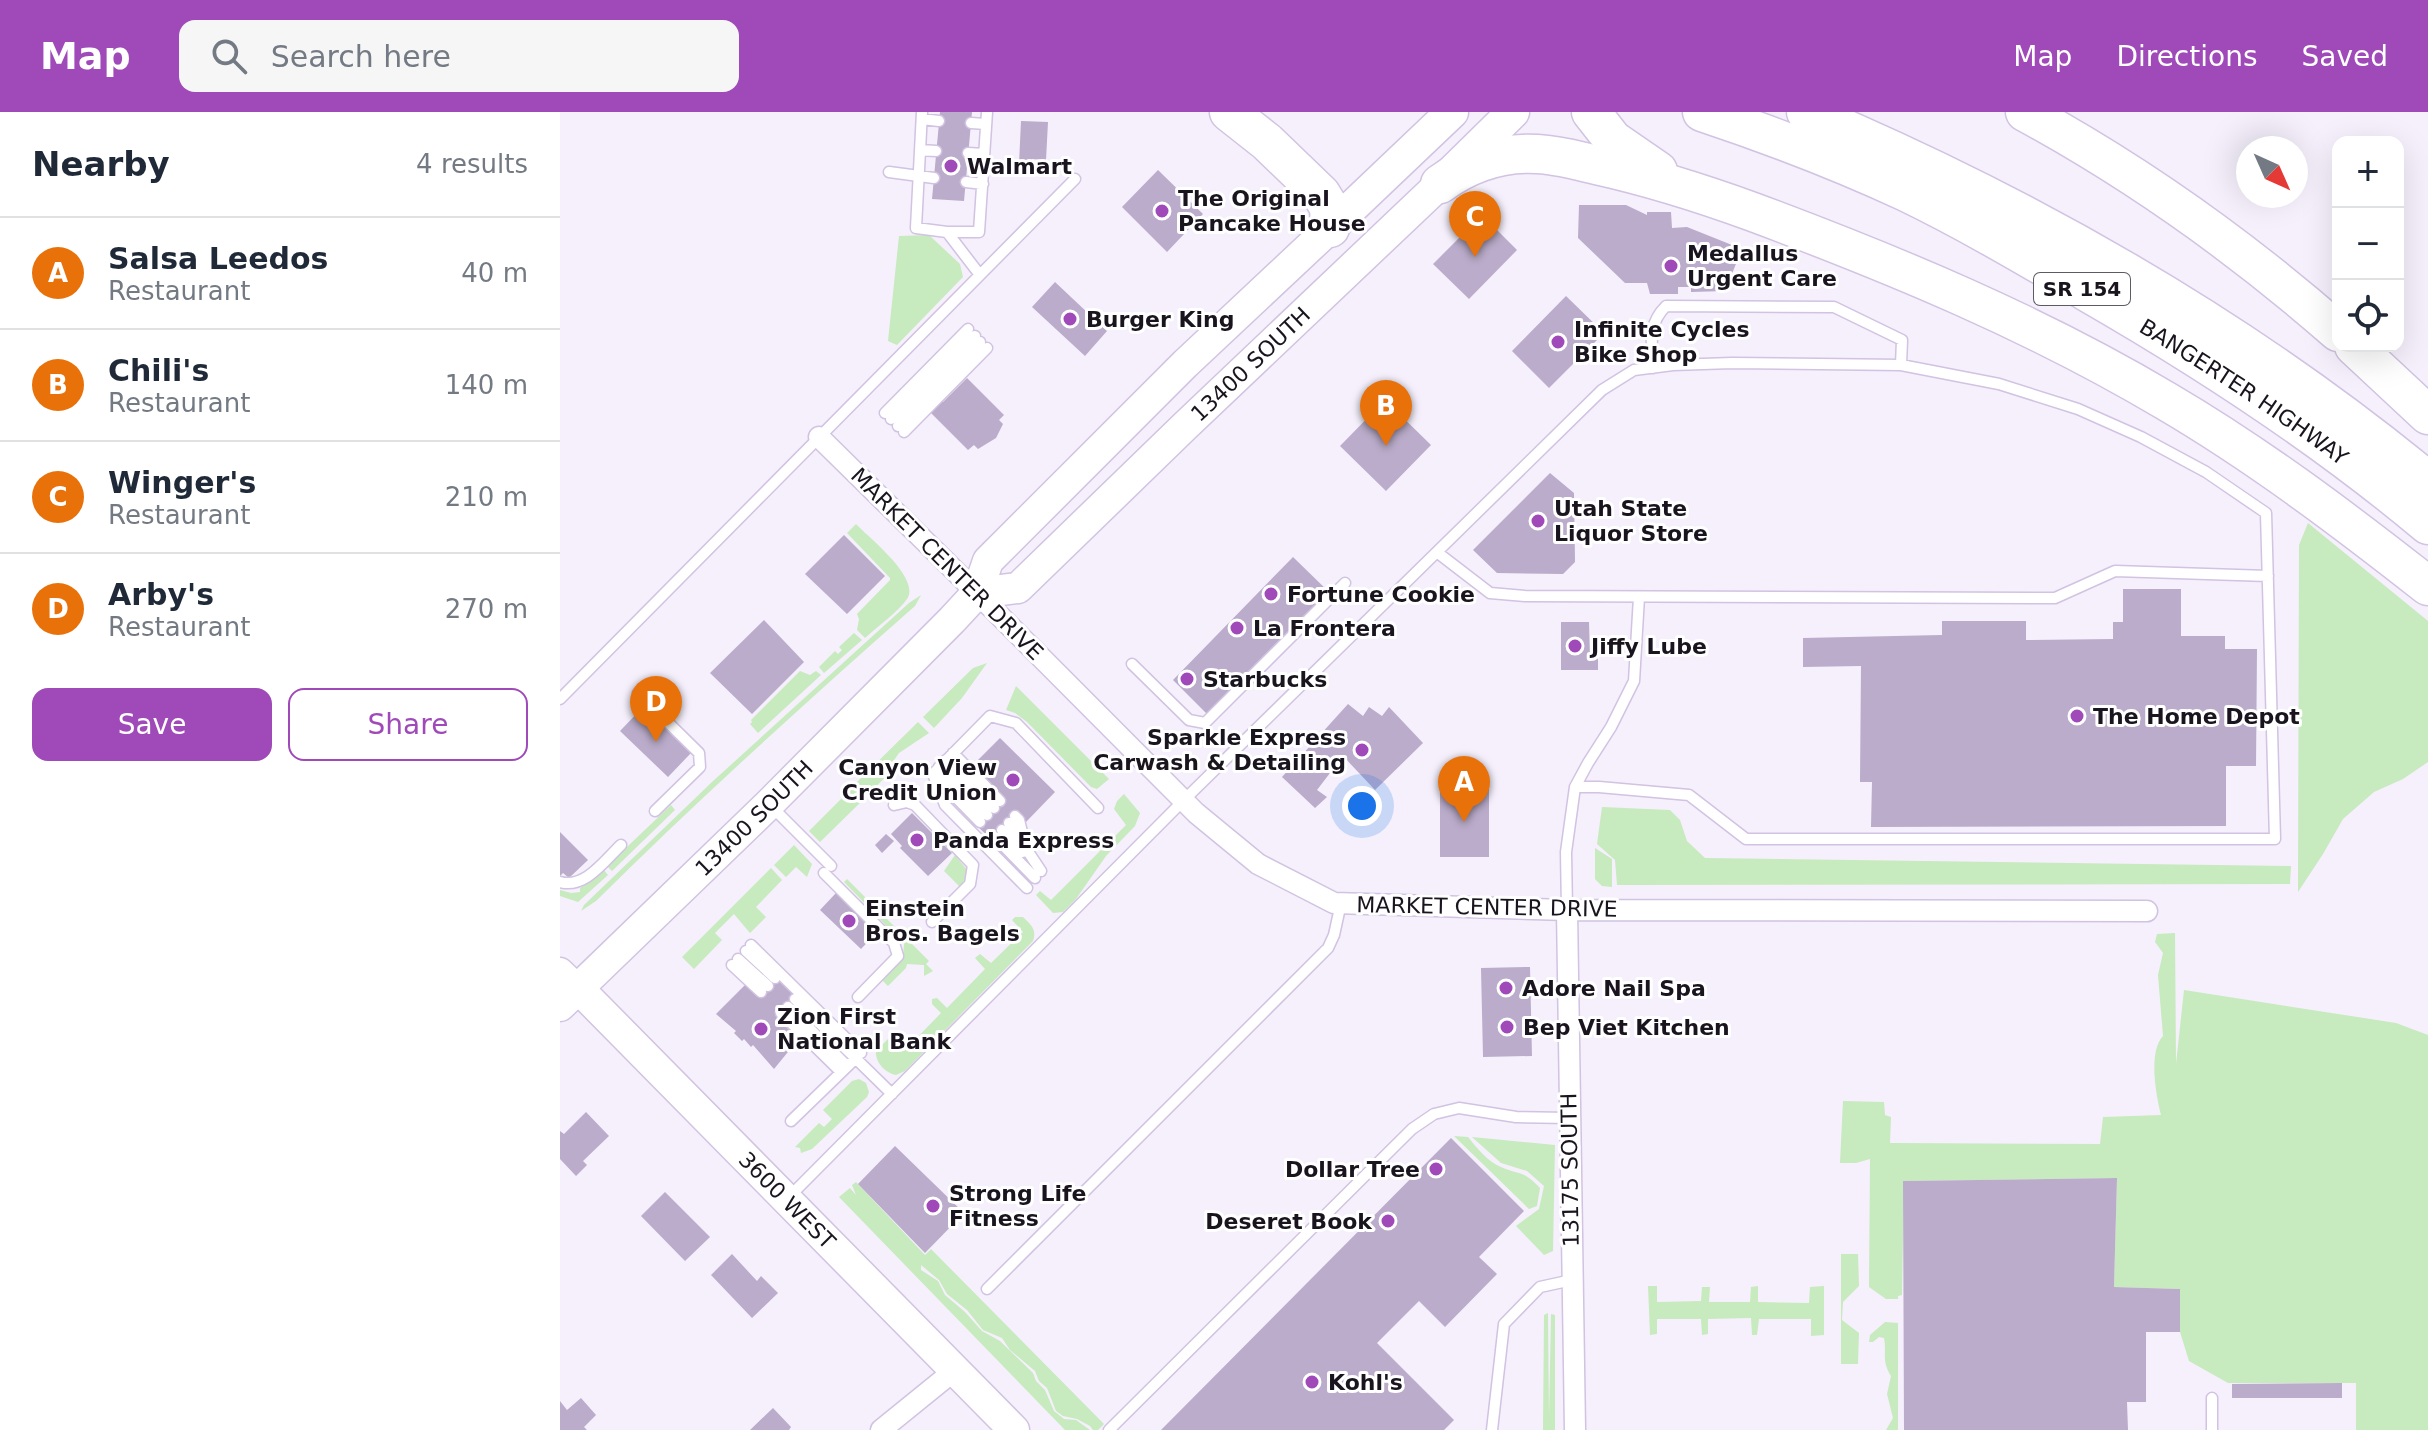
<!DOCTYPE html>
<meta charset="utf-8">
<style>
body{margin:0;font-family:"DejaVu Sans",sans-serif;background:#f6f6f7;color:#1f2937}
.controls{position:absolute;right:24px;top:24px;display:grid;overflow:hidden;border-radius:16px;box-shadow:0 8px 32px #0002}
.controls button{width:72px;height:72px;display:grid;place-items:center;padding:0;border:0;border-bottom:2px solid #e0e1e3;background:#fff;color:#1f2937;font:40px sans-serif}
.compass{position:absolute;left:1676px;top:24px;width:72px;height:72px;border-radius:50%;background:#fff;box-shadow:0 8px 32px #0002;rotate:135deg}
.you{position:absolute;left:802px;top:694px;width:28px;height:28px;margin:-20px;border:6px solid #fff;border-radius:50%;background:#1a73e8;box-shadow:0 0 0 12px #1a73e833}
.badge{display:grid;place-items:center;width:52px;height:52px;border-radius:50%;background:#9f4ab8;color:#fff;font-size:26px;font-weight:700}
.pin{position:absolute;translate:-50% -66px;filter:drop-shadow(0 2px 4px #0008)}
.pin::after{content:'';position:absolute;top:42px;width:28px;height:24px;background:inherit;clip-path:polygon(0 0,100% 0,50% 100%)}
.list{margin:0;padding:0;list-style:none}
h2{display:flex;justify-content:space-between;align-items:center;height:104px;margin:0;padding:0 32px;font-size:34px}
h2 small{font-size:26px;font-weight:400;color:#747a83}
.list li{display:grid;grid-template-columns:52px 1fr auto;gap:24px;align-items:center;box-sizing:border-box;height:112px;padding:0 32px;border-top:2px solid #e0e1e3}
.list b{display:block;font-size:30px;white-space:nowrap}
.list p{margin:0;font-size:26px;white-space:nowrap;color:#747a83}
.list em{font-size:26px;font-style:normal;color:#747a83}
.actions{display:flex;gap:16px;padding:24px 32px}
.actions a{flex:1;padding:18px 0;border:2px solid #9f4ab8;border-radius:16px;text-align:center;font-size:28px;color:#9f4ab8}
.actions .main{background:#9f4ab8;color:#fff}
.icon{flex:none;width:44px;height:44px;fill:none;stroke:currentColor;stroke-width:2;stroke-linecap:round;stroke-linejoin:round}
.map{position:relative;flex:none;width:1868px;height:1318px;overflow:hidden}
header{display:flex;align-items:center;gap:48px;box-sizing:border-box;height:112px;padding:0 40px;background:#9f4ab8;color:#fff}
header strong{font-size:38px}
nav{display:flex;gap:44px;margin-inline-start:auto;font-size:28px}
.search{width:560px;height:72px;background:#f6f6f7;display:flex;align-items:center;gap:20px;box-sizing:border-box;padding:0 28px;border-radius:16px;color:#747a83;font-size:30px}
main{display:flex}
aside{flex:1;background:#fff}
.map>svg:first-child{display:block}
</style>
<header>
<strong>Map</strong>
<div class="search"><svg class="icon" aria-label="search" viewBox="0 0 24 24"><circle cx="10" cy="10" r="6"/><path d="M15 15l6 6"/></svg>Search here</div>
<nav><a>Map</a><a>Directions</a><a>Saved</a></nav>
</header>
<main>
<aside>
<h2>Nearby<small>4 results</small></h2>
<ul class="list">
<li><span class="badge" style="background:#e8710a">A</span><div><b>Salsa Leedos</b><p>Restaurant</p></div><em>40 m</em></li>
<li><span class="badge" style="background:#e8710a">B</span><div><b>Chili's</b><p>Restaurant</p></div><em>140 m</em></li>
<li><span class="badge" style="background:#e8710a">C</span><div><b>Winger's</b><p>Restaurant</p></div><em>210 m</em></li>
<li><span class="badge" style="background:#e8710a">D</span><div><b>Arby's</b><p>Restaurant</p></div><em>270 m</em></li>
</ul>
<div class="actions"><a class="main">Save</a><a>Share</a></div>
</aside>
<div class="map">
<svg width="1868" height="1318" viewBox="0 0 1868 1318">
<rect width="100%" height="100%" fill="#f5f0fc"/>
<path fill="#c7eabe" d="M369,123L400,152L403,165L337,233L328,229L339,124Z
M1748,411L1868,509V650L1843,667L1814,680L1783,707L1763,742L1738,780L1739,433Z
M296,412C309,426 361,466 347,487C337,501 318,514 305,526L297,518L299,507L297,502L330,468V466L287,421Z
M361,483L355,494C246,590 139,687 36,789L21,799L24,793L152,670L349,491Z
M294,521L302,528L264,561L259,555L275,539L278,542L282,538L279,535Z
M427,551L402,586L374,616L363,605L413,556Z
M240,559L250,563L256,559L261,563L198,621L190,612L192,610L191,608Z
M456,574L549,667L537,677L531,675L467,610L455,601L446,598Z
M358,610L369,621L339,641L330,654L331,659L308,683L296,671Z
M293,675L305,686L260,730L249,719Z
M564,682L580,701L575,714L546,744L516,787L503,800L493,801L476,783L480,779L491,788L566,713L554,697L557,689Z
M111,693L115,698L52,759L47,754Z
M1042,695L1110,698L1120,708L1127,729L1145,746L1731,754L1730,772L1057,773L1055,748L1037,732Z
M234,733L252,752L247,765L236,755L226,765L214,753Z
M1035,736L1052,747V775L1042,774L1035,767Z
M395,743L408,759L407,769L400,775L384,759Z
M211,756L222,768L196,795L206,805L190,821L174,802L155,821L162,828L134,857L122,845Z
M43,757L48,763L18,790L0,784V778L11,781L20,780V776Z
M287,767L369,849L366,852L373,859L364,864V853L347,852L346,856L328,874L322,868L343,845L344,832L284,770Z
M455,805H463C471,813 477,817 473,829L345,959L336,963C325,961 315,950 316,939L329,926L344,939L381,901L372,892V887L377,886L387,896L425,857L415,846L420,842L431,851L463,820L452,808Z
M1615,821L1616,952L1624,878L1836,911L1868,923V1318H1796V1271H1668L1629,1249L1620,1220V1177L1554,1175L1557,1066L1344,1069L1342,1183L1338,1184V1187H1326L1309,1175L1310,1047L1296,1051H1280L1283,989L1324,990L1325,1003L1331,1005L1330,1031L1540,1032L1543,1005L1601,1003C1596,983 1588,940 1603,924L1598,863L1603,841L1595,830L1597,822Z
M299,967L306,971L309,980L307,985L252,1037L241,1041L240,1036L235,1035L259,1011L264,1015L272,1007L263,998L292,969Z
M894,1024L908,1025C917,1036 928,1050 941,1055C962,1064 963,1058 980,1076L977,1094L969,1097Z
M912,1025L995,1033L993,1139L984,1143L956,1114L979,1097L984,1074L967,1059L941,1051Z
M296,1070L365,1143L371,1137L544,1312L538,1318H533L530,1314L517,1307L503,1304L496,1299L487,1276L479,1269L475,1259L450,1238L442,1226L423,1218L407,1198L387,1182L379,1168L361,1153V1158L378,1169L385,1183L405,1200L422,1219L440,1229L473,1261L476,1269L485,1278L494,1299L504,1307L516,1308L530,1318H505L279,1085L290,1076L296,1083L292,1073Z
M1281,1142H1298L1299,1174L1283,1190L1282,1208L1299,1221L1298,1252H1281Z
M1088,1174H1097V1190L1141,1189L1142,1175H1150L1149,1190H1190L1191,1175L1198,1174V1190L1249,1191L1250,1175L1264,1174V1223L1251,1224V1207H1199L1197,1223H1192L1191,1206L1148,1207V1222L1142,1223L1141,1207H1097V1222L1090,1223Z
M988,1201L989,1307L991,1202L995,1203V1318H983L984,1203Z
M1325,1210L1338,1211V1318H1326L1333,1306L1327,1282L1331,1264C1321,1248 1327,1241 1324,1226L1319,1225L1313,1230H1309L1310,1223Z"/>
<path fill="#baacca" d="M380,0H412L404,89L372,87Z
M461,9L488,10L486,48L472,47L471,53L459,52Z
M598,58L643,102L607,140L562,95Z
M1019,93H1066L1087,103V100H1111L1112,116L1127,115L1182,137L1165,179L1131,180V175H1118V182H1090L1087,171H1065L1018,126Z
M922,103L957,138L909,187L873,152Z
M495,170L547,219L525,244L472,195Z
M1006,184L1044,221L989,276L952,239Z
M355,263L383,290L407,266L444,303L439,308L443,312L436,326L418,337L414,333L408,338L344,274Z
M825,288L871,333L826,379L780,334Z
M990,361L1014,381L1015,450L1003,462L937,461L913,438Z
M284,423L325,464L287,502L245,462Z
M733,445L771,482L649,604L613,568Z
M1563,477H1621V524H1665V537H1697L1696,654H1666V714L1311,715L1312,670H1300L1301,554L1243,555V526L1382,523V509H1466V528L1553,527V510H1563Z
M204,508L244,550L192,602L150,561Z
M1001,510H1029L1030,546H1038V558H1001Z
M788,592L803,604L809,595L822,604L829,595L863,631L815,678L783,644L757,678L767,685L755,696L722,665Z
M84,594L131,641L108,665L60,619Z
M440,626L495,680L466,710L458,701L432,728L416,713L411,655Z
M880,676H929V745H880Z
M352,701L392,741L368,764L340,736L342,734L331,722Z
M0,720L28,748L9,766L3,761L0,764Z
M326,722L334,729L322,741L315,733Z
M276,781L317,820L301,837L260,798Z
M970,855L972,944L923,945L921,856Z
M217,864L238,885L218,905L242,929L234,937L232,935L214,957L193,933L191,935L184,927L182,929L174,921L176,919L156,902L185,873L197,884Z
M26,1000L49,1024L23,1049L27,1053L16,1064L0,1047V1019L4,1022Z
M891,1026L964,1099L919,1145L937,1162L885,1215L859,1189L817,1231L894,1308L884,1318H601Z
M335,1034L404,1101L365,1141L298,1072Z
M1557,1066L1554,1175L1620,1177V1220H1586V1290H1567L1568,1318H1344L1343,1069Z
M105,1080L150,1125L125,1149L81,1104Z
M172,1142L197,1169L201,1164L218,1181L192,1206L151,1163Z
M1782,1271V1286H1672V1272Z
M21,1286L36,1303L24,1315L27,1318H0V1289L7,1298Z
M213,1296L231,1315L229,1318H190Z"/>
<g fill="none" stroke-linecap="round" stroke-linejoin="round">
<g stroke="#d1c3e1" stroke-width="13">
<path id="service" d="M362,0L356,116L387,120H419L427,0
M362,7L379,9
M411,11L426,12
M360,38L376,39
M408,41L424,42
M329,60L374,66
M406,70L423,72
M387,120L420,163
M1093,256C1092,231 1087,213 1106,194L1274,195L1342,228L1341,253
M325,301L408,217
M331,307L415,224
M338,314L420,230
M344,320L427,236
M878,441L930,481L965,484L1495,486L1555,459L1708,464
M572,552L629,608L645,611L785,471
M78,581L139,641L140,655L95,699
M0,587L515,67
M393,641L440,689
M386,648L434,696
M379,655L427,703
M373,662L430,604L456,611L538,696
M373,662L385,693L467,776
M377,666L420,710
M210,693L271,754
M334,693L347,690L355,693L413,753L410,772L372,810
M455,704L459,708L463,724
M449,711L481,759
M442,718L463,740
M435,725L475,766
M264,761L334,831L338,844L298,885
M0,770C25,777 44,749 61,733
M1007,798L1006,740L1015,675L1028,651L1051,615L1074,569L1079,485
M191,833L301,941
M186,839L215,866
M178,847L208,874
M172,853L201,880
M235,887L332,982
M228,895L287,954
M221,901L281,960
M231,1009L296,946
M229,1085L624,688L1042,278L1074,258L1113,253L1172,251L1341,253L1439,272L1518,297L1581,325L1646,360L1706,401L1715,727H1186L1129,683L1039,675H1015
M427,1177L768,836L774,823L781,791
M1652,1286V1318
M549,1318L852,1017L874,1002L899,996L956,1005L1009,1006
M932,1318L944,1212L980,1175L1012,1168"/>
</g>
<g stroke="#d1c3e1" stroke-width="23">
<path id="minor" d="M259,325L385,449L636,701L698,752L774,791L1007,798L1587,799
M1007,798L1015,1318
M321,1318L395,1258"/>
</g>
<g stroke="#d1c3e1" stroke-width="29">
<path id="tertiary" d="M0,859L18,876"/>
</g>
<g stroke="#d1c3e1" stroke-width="33">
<g id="secondary">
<path id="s1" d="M417,481L458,476L625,314L880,72"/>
<path id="s2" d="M18,876L454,1318"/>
<path id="s3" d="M0,894L209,692L392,508L417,481L428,449L625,252L770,116"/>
</g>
</g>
<g stroke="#d1c3e1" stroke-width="35">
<path id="primary" d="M891,61L953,0
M770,116L892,0"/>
</g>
<g stroke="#d1c3e1" stroke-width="41">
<g id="motorway">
<path d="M669,0L707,30L761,82L769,95L770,116"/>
<path d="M1031,0L1053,28L1098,59"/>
<path id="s4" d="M1142,0C1211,23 1279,49 1346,80C1408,110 1467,145 1527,180C1647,249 1762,324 1868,413"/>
<path d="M1246,0C1468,94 1681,215 1868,369"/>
<path d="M1465,0C1577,61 1682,136 1778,220"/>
<path d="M880,72C909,51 941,40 977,42C997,43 1017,48 1036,53C1090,65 1141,81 1193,100C1335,153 1475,211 1606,289C1698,343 1784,408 1868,474"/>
<path d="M1794,234L1868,303"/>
</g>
</g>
<use href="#service" stroke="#fff" stroke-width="10"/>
<use href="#minor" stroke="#fff" stroke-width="20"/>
<use href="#tertiary" stroke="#fff" stroke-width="26"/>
<use href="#secondary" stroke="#fff" stroke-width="30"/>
<use href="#primary" stroke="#fff" stroke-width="32"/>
<use href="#motorway" stroke="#fff" stroke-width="38"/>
</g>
<g fill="#9f4ab8" stroke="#fff" stroke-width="3">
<circle cx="391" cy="54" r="8"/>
<circle cx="602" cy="99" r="8"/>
<circle cx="1111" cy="154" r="8"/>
<circle cx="510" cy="207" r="8"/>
<circle cx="998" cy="230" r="8"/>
<circle cx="978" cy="409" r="8"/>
<circle cx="711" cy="482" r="8"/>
<circle cx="677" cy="516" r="8"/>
<circle cx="1015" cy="534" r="8"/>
<circle cx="627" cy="567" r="8"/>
<circle cx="1517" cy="604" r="8"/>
<circle cx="802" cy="638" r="8"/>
<circle cx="453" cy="668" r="8"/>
<circle cx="357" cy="728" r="8"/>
<circle cx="289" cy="809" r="8"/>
<circle cx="946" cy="876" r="8"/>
<circle cx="947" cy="915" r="8"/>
<circle cx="201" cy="917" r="8"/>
<circle cx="876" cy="1057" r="8"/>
<circle cx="373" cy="1094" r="8"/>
<circle cx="828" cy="1109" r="8"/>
<circle cx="752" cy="1270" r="8"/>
</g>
<g text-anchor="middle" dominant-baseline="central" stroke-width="6" stroke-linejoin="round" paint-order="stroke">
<rect fill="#fff" stroke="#5e5a62" stroke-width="2" x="1474" y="161" width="96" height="32" rx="6"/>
<g font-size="20" font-weight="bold" fill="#19141e">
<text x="1522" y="177">SR 154</text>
</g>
<g font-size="22" font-weight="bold" fill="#19141e" stroke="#fff" text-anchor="start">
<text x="407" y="54">Walmart</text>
<text x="618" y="86">The Original<tspan x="618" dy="25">Pancake House</tspan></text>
<text x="1127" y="141">Medallus<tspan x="1127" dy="25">Urgent Care</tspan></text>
<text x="526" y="207">Burger King</text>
<text x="1014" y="217">Infinite Cycles<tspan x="1014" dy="25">Bike Shop</tspan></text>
<text x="994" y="396">Utah State<tspan x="994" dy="25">Liquor Store</tspan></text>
<text x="727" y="482">Fortune Cookie</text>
<text x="693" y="516">La Frontera</text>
<text x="1031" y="534">Jiffy Lube</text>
<text x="643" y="567">Starbucks</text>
<text x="1533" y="604">The Home Depot</text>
<text x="786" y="625" text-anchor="end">Sparkle Express<tspan x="786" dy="25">Carwash &amp; Detailing</tspan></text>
<text x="437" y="655" text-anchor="end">Canyon View<tspan x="437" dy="25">Credit Union</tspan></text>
<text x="373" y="728">Panda Express</text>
<text x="305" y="796">Einstein<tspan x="305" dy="25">Bros. Bagels</tspan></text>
<text x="962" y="876">Adore Nail Spa</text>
<text x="217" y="904">Zion First<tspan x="217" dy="25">National Bank</tspan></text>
<text x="963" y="915">Bep Viet Kitchen</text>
<text x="860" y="1057" text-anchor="end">Dollar Tree</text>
<text x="389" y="1081">Strong Life<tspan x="389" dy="25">Fitness</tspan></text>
<text x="812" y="1109" text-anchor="end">Deseret Book</text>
<text x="768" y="1270">Kohl's</text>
</g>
<g font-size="22" fill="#19141e" stroke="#fff">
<text stroke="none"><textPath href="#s1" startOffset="364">13400 SOUTH</textPath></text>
<text stroke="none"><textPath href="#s4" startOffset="612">BANGERTER HIGHWAY</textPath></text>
<text transform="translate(387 452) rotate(45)">MARKET CENTER DRIVE</text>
<text stroke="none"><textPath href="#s3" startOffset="270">13400 SOUTH</textPath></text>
<text transform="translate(927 795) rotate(1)">MARKET CENTER DRIVE</text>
<text transform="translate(1010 1058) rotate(-91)">13175 SOUTH</text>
<text stroke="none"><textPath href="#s2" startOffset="298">3600 WEST</textPath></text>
</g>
</g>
</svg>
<div class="controls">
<button>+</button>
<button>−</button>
<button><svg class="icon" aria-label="locate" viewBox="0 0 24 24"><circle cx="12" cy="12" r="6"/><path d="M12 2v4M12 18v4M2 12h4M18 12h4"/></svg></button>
</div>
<svg class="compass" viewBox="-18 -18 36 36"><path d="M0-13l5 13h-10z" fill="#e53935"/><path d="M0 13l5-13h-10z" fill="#747a83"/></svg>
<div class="you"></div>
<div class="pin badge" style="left:904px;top:710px;background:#e8710a">A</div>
<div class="pin badge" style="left:826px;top:334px;background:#e8710a">B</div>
<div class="pin badge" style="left:915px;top:145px;background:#e8710a">C</div>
<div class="pin badge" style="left:96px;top:630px;background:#e8710a">D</div>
</div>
</main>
